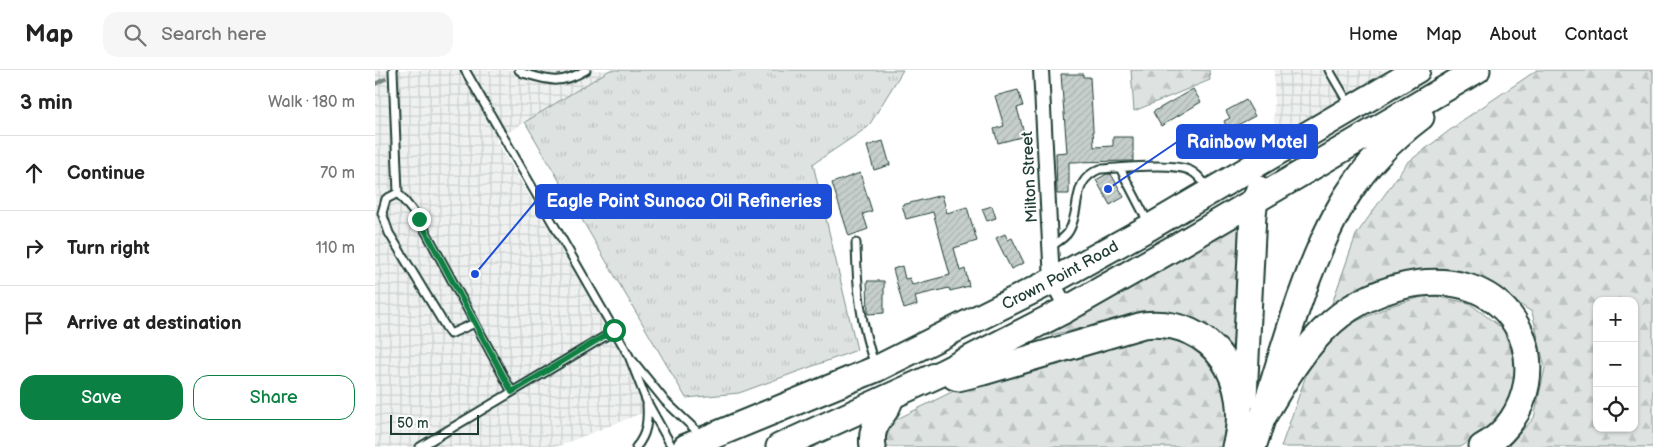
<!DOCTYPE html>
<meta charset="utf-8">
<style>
body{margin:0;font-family:"Balsamiq Sans",sans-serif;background:#f6f6f6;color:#222}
.controls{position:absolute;right:15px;bottom:15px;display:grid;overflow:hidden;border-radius:10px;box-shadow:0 1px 4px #0004}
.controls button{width:45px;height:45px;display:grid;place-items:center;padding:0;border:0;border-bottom:1px solid #e0e0e0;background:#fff;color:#222;font:25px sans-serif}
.scale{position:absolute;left:15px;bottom:12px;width:89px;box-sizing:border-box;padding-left:5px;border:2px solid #1f3d34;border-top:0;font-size:14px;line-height:18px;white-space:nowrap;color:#1f3d34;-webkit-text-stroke:4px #fff;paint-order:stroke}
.stop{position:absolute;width:15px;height:15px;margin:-11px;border:4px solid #0b8043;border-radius:50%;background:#fff}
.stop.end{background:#0b8043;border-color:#fff;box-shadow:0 1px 5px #0008}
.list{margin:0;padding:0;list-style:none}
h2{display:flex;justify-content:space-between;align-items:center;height:65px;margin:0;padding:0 20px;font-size:21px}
h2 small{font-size:16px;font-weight:400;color:#767676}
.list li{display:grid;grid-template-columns:32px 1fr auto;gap:15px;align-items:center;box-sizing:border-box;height:75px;padding:0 20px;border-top:1px solid #e0e0e0}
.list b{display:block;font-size:19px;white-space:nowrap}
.list em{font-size:16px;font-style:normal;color:#767676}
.actions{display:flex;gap:10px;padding:15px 20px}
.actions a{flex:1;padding:11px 0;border:1px solid #0b8043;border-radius:15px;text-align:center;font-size:18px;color:#0b8043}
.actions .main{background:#0b8043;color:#fff}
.icon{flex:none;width:28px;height:28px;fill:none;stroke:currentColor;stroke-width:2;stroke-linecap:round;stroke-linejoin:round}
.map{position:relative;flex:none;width:1278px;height:377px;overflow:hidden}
header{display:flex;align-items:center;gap:30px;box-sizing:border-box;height:70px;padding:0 25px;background:#fff;border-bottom:1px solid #e0e0e0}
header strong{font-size:24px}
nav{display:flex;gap:28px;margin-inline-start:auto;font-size:18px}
.search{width:350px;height:45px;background:#f6f6f6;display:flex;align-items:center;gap:12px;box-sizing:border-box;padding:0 18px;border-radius:15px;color:#767676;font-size:19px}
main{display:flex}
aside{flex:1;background:#fff}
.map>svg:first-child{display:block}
</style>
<header>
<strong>Map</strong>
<div class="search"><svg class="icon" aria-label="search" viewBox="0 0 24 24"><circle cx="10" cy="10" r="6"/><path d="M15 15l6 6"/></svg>Search here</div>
<nav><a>Home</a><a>Map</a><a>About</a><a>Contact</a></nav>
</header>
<main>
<aside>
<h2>3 min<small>Walk · 180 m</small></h2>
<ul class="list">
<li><svg class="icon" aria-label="ahead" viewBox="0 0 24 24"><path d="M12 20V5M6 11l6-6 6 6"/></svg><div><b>Continue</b></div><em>70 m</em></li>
<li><svg class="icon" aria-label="right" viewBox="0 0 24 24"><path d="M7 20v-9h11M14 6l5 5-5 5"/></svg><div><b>Turn right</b></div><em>110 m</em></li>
<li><svg class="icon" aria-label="arrive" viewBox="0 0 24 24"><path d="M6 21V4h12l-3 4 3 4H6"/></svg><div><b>Arrive at destination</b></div></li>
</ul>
<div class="actions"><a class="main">Save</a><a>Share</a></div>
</aside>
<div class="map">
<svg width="1278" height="377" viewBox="0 0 1278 377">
<defs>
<pattern id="industrial-grid" width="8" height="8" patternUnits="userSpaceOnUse" patternTransform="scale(1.25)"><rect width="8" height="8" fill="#eef1f0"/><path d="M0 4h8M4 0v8" fill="none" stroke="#ccd0ce"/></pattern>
<pattern id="grass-tufts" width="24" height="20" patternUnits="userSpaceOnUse" patternTransform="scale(1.25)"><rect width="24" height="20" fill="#dee3e2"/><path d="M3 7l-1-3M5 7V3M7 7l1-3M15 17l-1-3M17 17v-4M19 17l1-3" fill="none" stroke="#bec4c2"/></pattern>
<pattern id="forest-firs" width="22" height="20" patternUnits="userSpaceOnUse" patternTransform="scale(1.25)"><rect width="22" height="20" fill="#dee3e2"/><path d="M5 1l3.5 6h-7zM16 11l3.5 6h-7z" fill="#bec4c2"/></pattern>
<pattern id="building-hatch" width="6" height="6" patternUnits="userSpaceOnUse" patternTransform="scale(1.25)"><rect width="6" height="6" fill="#c7cfcc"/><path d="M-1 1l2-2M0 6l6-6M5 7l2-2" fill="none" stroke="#aab3b0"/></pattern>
</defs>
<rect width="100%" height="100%" fill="#fff"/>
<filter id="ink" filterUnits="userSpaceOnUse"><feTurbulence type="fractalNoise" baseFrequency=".02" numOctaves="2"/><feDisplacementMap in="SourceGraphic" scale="10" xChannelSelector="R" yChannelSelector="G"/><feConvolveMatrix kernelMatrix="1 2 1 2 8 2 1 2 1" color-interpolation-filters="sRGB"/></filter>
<g filter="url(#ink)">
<path fill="url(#industrial-grid)" d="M0,0H235L121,70L280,338L181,377H0Z
M899,0H1042L899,83Z"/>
<path fill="url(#grass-tufts)" stroke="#7e908b" d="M235,0H528L493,57L438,94L482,280L364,323L311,328L150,52Z"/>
<path fill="url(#forest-firs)" stroke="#7e908b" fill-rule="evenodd" d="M756,0H834L835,10L759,41Z
M1162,0H1278V377H1132L1159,348L1170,298L1157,242L1100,207L955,239L981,165L1032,93L1088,50ZM1222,231H1259V358H1222Z
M864,153L858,277L816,252L767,245L671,266Z
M1054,225L1094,233L1128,259L1147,310L1125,350L1086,377H906L937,288L964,259L1015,236Z
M791,262L835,282L853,332L847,377H508L518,351L605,308Z"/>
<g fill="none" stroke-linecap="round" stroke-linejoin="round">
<path stroke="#758883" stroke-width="4" d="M0,14L10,9"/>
</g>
<path fill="url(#building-hatch)" stroke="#1f3d34" d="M686,4H708V7H715L719,77L738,76V67H758V91L694,92V124H682L681,83L692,82Z
M818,19L826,32L786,56L778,42Z
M643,20L648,36L642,38L650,66L623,73L619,59L629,56L620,26Z
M871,30L880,46L853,60L849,51L855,48L851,41Z
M508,71L515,95L499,100L492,76Z
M485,103L497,141L488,144L493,159L474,166L457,113Z
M732,104H736L749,127L735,135L721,110Z
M567,125L572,143L592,137L602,171L579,178L585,201L590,199L594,216L575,221L574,218L540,226L542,235L529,239L518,199L527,196L530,209L535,208L537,215L575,205L558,142L531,149L527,135Z
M617,136L621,148L612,151L607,139Z
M630,164L633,170L637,168L649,193L636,199L621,168Z
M492,211H509V243L493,244Z"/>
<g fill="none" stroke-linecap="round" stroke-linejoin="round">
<g stroke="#1f3d34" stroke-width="11">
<path id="lane" d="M18,0L23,123
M90,0L254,286L272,332L297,377
M144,0L148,3C175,11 185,15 211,0
M954,0L975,36
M745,98L774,154
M481,173C482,218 485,252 500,296
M676,176C683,172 691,167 694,161C707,138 695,111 725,99C748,98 797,92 816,101C824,105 828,112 833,118
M100,253L75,264L14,163L7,143L11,129L23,123L44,149L137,322
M257,290L290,331L326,365
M45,377L239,261
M261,377C272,365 273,350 272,335"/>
</g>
<g stroke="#1f3d34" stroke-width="18">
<path id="street" d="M666,0L677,211L692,239"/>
</g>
<g stroke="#1f3d34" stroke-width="29">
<g id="highway">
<path d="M580,307L583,308L608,302L768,255C840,247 878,313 860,377"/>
<path d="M869,328L878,144L880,131L884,119"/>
<path d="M888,347C908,313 927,279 957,252C1001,213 1084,192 1130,240C1169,281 1156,350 1107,377"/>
<path id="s1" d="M311,377L501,299L677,211L775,157L1042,0"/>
<path d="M404,377L569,302L692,239L806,174L1102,0"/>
<path d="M498,377C494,350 511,348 516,327"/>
<path d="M878,377C900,311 917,242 945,178C953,160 962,141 973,124C992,94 1017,69 1046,47"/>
</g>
</g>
<use href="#lane" stroke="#fff" stroke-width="7"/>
<use href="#street" stroke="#fff" stroke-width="14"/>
<use href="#highway" stroke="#fff" stroke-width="25"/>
</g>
</g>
<g fill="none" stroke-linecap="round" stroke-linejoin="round" filter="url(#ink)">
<path stroke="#0b8043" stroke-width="6" d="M44,149L137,322L239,260"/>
</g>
<g text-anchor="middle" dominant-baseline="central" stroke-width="4" stroke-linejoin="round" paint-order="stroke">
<g font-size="16" fill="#1f3d34" stroke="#fff">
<text transform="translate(655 107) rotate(-93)">Milton Street</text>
<text stroke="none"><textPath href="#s1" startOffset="412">Crown Point Road</textPath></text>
</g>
</g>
<path fill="none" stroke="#1d4ed8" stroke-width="2" d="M733 119L802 72M100 204L161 131"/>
<g fill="#1d4ed8" stroke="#fff" stroke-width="2">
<circle cx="733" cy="119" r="5"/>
<circle cx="100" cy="204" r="5"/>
</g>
<g fill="#1d4ed8" stroke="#1d4ed8" stroke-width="2">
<rect x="802" y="55" width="140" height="33" rx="5"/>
<rect x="161" y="115" width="295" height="33" rx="5"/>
</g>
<g font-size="18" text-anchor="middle" font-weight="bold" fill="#fff">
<text x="872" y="78">Rainbow Motel</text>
<text x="309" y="137">Eagle Point Sunoco Oil Refineries</text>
</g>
</svg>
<div class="controls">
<button>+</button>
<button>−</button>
<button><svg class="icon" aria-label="locate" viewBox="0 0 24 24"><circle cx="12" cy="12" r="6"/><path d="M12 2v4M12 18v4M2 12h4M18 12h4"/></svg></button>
</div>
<div class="scale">50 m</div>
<div class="stop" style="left:239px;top:260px"></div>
<div class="stop end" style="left:44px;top:149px"></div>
</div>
</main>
